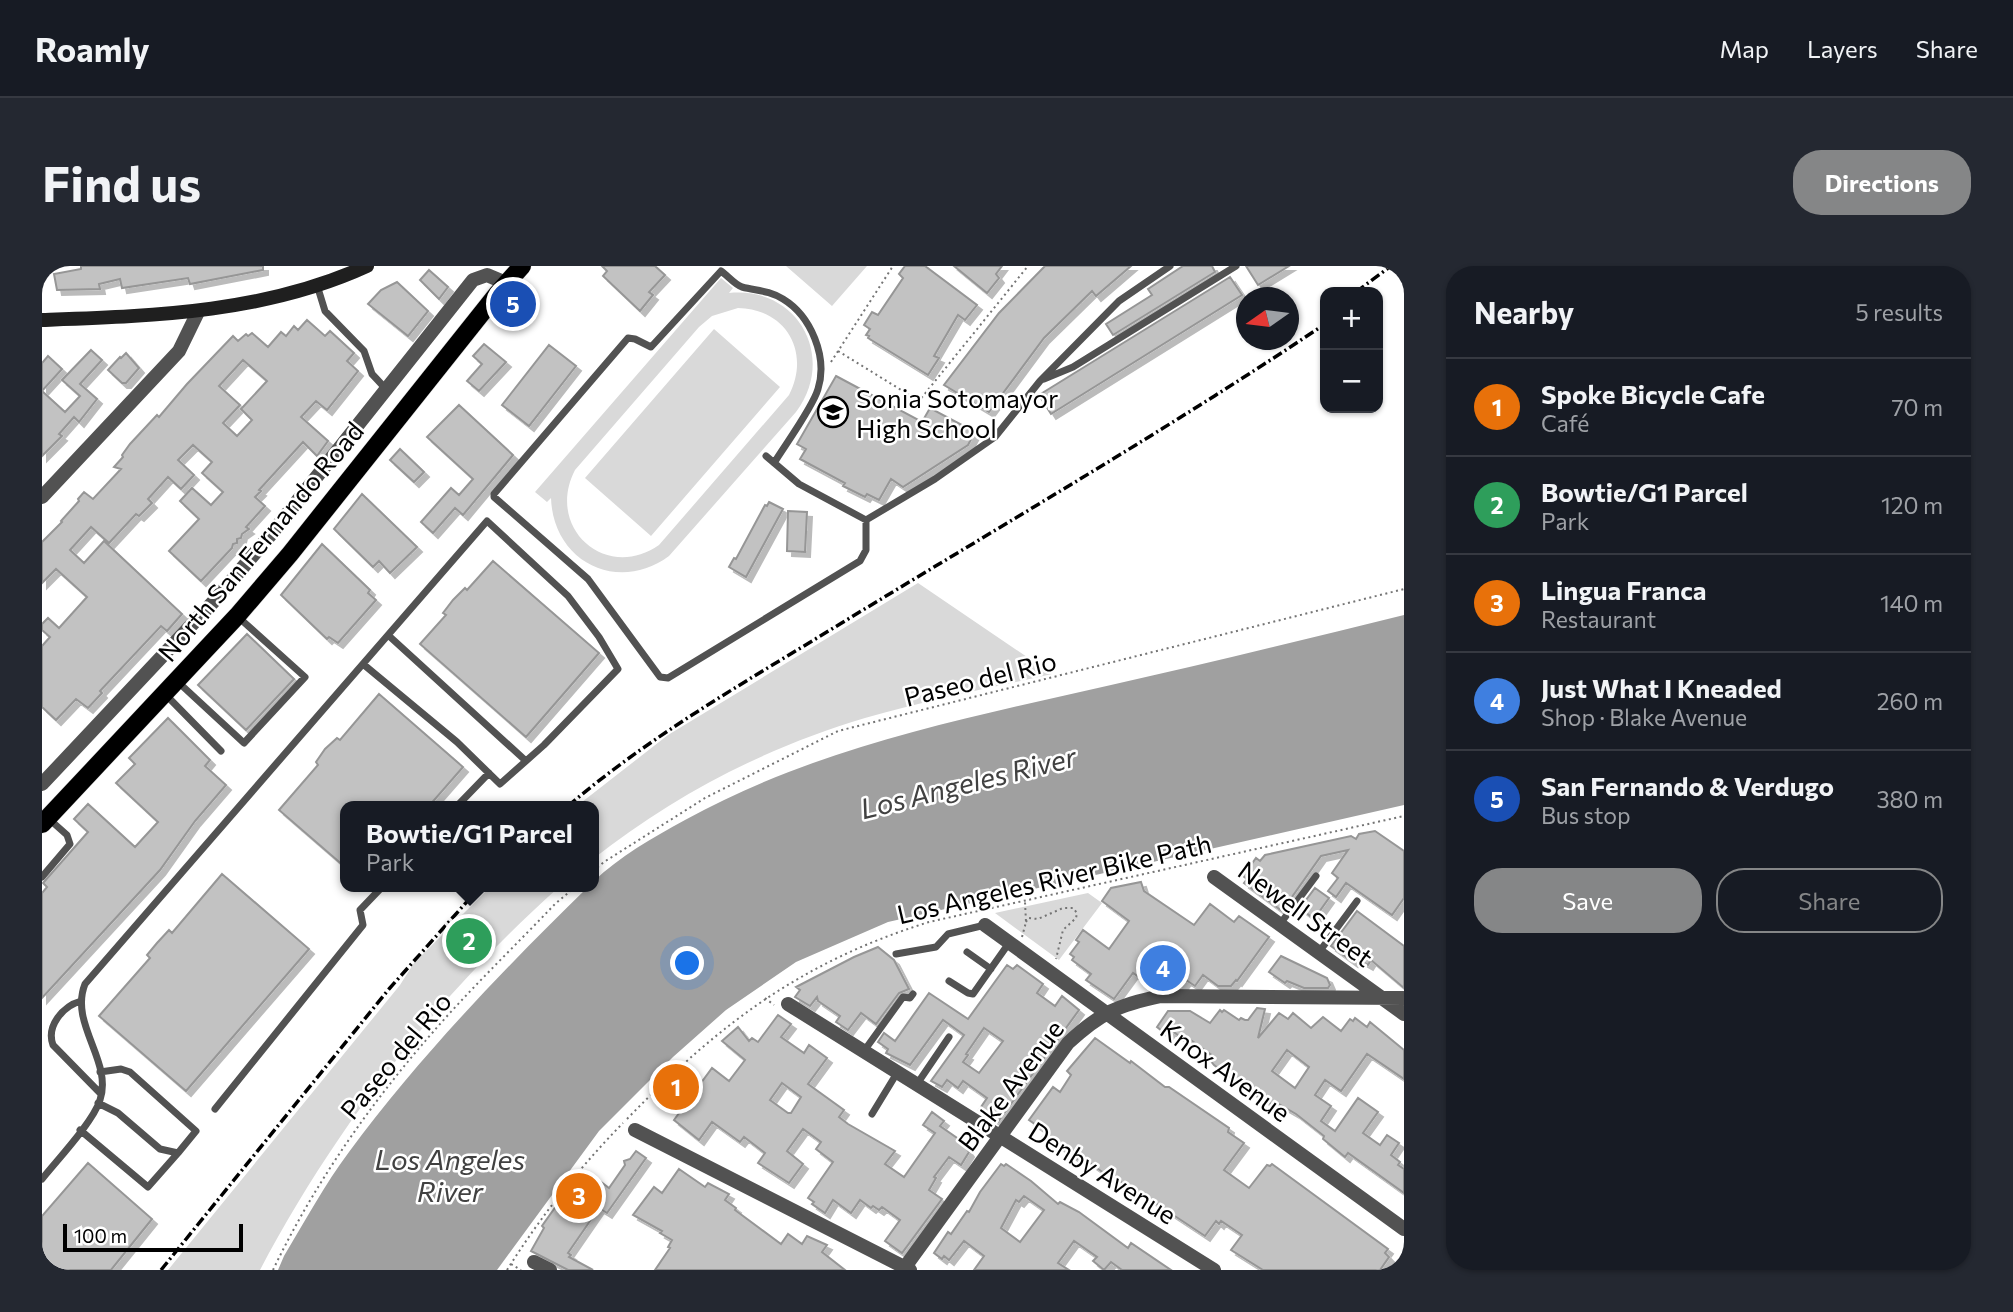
<!DOCTYPE html>
<meta charset="utf-8">
<style>
body{margin:0;font-family:Commissioner,sans-serif;background:#242831;color:#f1f3f6}
.controls{position:absolute;right:21px;top:21px;display:grid;overflow:hidden;border-radius:14px;box-shadow:0 2px 5px #0004}
.controls button{width:63px;height:63px;display:grid;place-items:center;padding:0;border:0;border-bottom:2px solid #363941;background:#171b24;color:#f1f3f6;font:35px sans-serif}
.compass{position:absolute;left:1194px;top:21px;width:63px;height:63px;border-radius:50%;background:#171b24;box-shadow:0 2px 5px #0004;rotate:256deg}
.scale{position:absolute;left:21px;bottom:18px;width:180px;box-sizing:border-box;padding-left:7px;border:4px solid #000;border-top:0;font-size:19px;line-height:24px;white-space:nowrap;color:#000;-webkit-text-stroke:5px #fff;paint-order:stroke}
.you{position:absolute;left:646px;top:698px;width:24px;height:24px;margin:-18px;border:5px solid #fff;border-radius:50%;background:#1a73e8;box-shadow:0 0 0 10px #1a73e833}
.badge{display:grid;place-items:center;width:46px;height:46px;border-radius:50%;background:#858687;color:#fff;font-size:23px;font-weight:700}
.pin{position:absolute;translate:-50% -50%;border:4px solid #fff;box-shadow:0 2px 7px #0006}
.popup{position:absolute;left:298px;top:535px;width:259px;height:91px;box-sizing:border-box;display:grid;place-content:center;border-radius:14px;background:#171b24;filter:drop-shadow(0 2px 5px #0005);font-size:23px;white-space:nowrap;color:#9ea1a6}
.popup b{font-size:26px;color:#f1f3f6}
.popup::after{content:'';position:absolute;left:50%;top:100%;margin-left:-14px;border:14px solid transparent;border-top-color:#171b24}
.list{margin:0;padding:0;list-style:none}
h2{display:flex;justify-content:space-between;align-items:center;height:91px;margin:0;padding:0 28px;font-size:30px}
h2 small{font-size:23px;font-weight:400;color:#9ea1a6}
.list li{display:grid;grid-template-columns:46px 1fr auto;gap:21px;align-items:center;box-sizing:border-box;height:98px;padding:0 28px;border-top:2px solid #363941}
.list b{display:block;font-size:26px;white-space:nowrap}
.list p{margin:0;font-size:23px;white-space:nowrap;color:#9ea1a6}
.list em{font-size:23px;font-style:normal;color:#9ea1a6}
.actions{display:flex;gap:14px;padding:21px 28px}
.actions a{flex:1;padding:16px 0;border:2px solid #858687;border-radius:28px;text-align:center;font-size:24px;color:#858687}
.actions .main{background:#858687;color:#fff}
.map{position:relative;flex:none;width:1362px;height:1004px;overflow:hidden;border-radius:28px}
header{display:flex;align-items:center;gap:42px;box-sizing:border-box;height:98px;padding:0 35px;background:#171b24;border-bottom:2px solid #363941}
header strong{font-size:33px}
nav{display:flex;gap:38px;margin-inline-start:auto;font-size:24px}
.intro{display:flex;align-items:center;justify-content:space-between;box-sizing:border-box;height:168px;padding:0 42px}
h1{margin:0;font-size:49px}
.button{padding:18px 32px;border-radius:28px;background:#858687;color:#fff;font-size:24px;font-weight:700}
main{display:flex;gap:42px;padding:0 42px}
aside{flex:1;background:#171b24;border-radius:28px;box-shadow:0 2px 5px #0004}
.map>svg:first-child{display:block}
</style>
<header>
<strong>Roamly</strong>
<nav><a>Map</a><a>Layers</a><a>Share</a></nav>
</header>
<div class="intro"><h1>Find us</h1><a class="button">Directions</a></div>
<main>
<div class="map">
<svg width="1362" height="1004" viewBox="0 0 1362 1004">
<defs>
<filter id="shadow"><feDropShadow dx="5" dy="5" stdDeviation="0" flood-color="#0004"/></filter>
</defs>
<rect width="100%" height="100%" fill="#fff"/>
<path fill="#d9d9d9" fill-rule="evenodd" d="M744,0H825L790,40Z
M679,12L691,22L687,27C756,20 795,91 754,146L627,290C576,328 511,296 509,232L505,236L493,226ZM696,42C744,43 769,86 747,129L617,279C564,316 503,262 533,204L657,61L670,50Z
M672,63L738,121L609,270L543,212Z
M876,317L1010,408C948,422 885,434 823,452C725,481 632,529 551,593V540H535L540,536L626,469Z
M448,621H517C396,729 294,860 218,1004H126L358,719L372,697Z
M1046,627L1060,637L1017,694L953,647Z"/>
<path fill="#a0a0a0" d="M1362,349V539L846,656L754,696L684,744L631,791L557,865L455,1004H236L242,990C263,955 283,918 307,886C378,790 461,704 546,621H551V616C578,590 610,572 643,554C775,481 923,452 1069,419C1167,397 1265,373 1362,349Z"/>
<path fill="#c2c2c2" stroke="#969696" stroke-width="2" fill-rule="evenodd" filter="url(#shadow)" d="M39,0H221V4L148,18L146,12L80,22L78,13L57,18L58,23L15,24L12,8L39,3Z
M560,0H613L623,9L607,26L611,29L598,45L561,10L565,5Z
M863,0H883L935,39L923,54L916,49L892,90L897,92L886,109L826,72L827,70L824,69L828,63L822,59L830,46L836,49L861,12L857,8Z
M912,0H960L954,8L957,12L945,27Z
M1003,0H1089L1054,30L1050,25L1002,72L947,146L902,119L957,47Z
M1141,0H1170L1173,6L1071,69L1064,58L1110,29L1106,23Z
M1204,0H1247L1216,19Z
M387,4L406,21L397,33L378,14Z
M1188,11L1200,29L1009,148L997,129Z
M355,16L386,45L366,70L326,38L339,24Z
M265,54L283,70L288,65L312,87L305,95L316,105L285,144L274,135L259,151L286,175L275,190L261,176L217,224L219,225L213,231L223,240L204,261L207,263L200,268L199,272L195,273V277L191,278L190,282L159,315L127,285L157,253L138,235L150,222L169,239L181,226L160,207L170,196L151,179L136,194L152,209L139,223L126,211L106,233L110,237L97,250L94,248L67,277L49,261L28,284L42,297L62,275L140,348L125,365L119,360L58,425L60,427L46,442L34,433L14,454L0,441V380L8,371L0,364V358L6,352L17,362L45,331L14,303L0,317V276L20,256L19,255L37,235L36,233L42,226L51,233L79,203L72,201L81,191L80,189L88,178L115,149L117,151L145,118L191,70L196,75L204,68L206,70L210,67L226,81L239,66L244,70L252,60L256,64ZM201,94L225,115L199,143L210,154L195,170L181,157L198,139L177,120Z
M442,78L464,96L437,125L425,115L440,98L431,90Z
M507,79L534,100L487,160L460,139Z
M49,84L60,94L38,118L55,133L37,156L32,151L17,168L20,170L0,190V125L23,146L38,130L20,114Z
M84,87L97,102L84,117H80L66,104L78,91L79,92Z
M6,90L20,103L0,125V97Z
M794,110L880,156L888,142L933,166L926,179L861,221L849,213L837,234L825,228L823,231L801,220L803,217L758,193L764,183L755,178Z
M417,139L471,189L421,249L413,242L391,267L379,256L409,222L417,229L431,213L385,171Z
M358,183L382,206L372,216L348,194Z
M320,228L375,281L348,307L337,295L331,301L292,263Z
M727,236L741,243L704,311L687,301L692,292L694,293L723,239L725,240Z
M746,245L765,246L763,286L745,285Z
M280,278L328,324L326,327L334,334L296,377L287,371L285,373L239,329Z
M451,295L557,387L484,471L378,378L404,349L401,347L411,334L423,322L425,324Z
M205,368L252,413L204,464L156,419Z
M337,428L421,501L387,540H303V601L237,544L276,499L274,496L283,483L295,472L298,474Z
M126,452L168,494L163,500L184,519L153,555L118,604L0,732V627L5,621L1,617L46,566L32,553L46,538L93,581L116,556L74,517L93,498L87,492Z
M1333,565L1362,585V632L1350,649L1304,617L1294,631L1286,625L1296,612L1290,607L1306,584L1279,590L1240,645L1202,617L1205,613L1201,610L1214,592L1218,595L1223,589L1309,570L1314,573L1317,568Z
M180,608L267,683L144,825L57,750L108,692L105,689L115,677L127,664L130,667Z
M1099,616L1102,625L1152,659L1168,638L1192,656L1197,650L1227,671L1195,715L1194,714L1189,720H1176L1161,709L1153,720L1144,714L1139,721L1134,718L1133,720L1128,717L1125,720L1117,714L1112,722L1091,707L1072,733L1044,714L1049,708L1030,694L1032,691L1028,688L1037,676L1034,674L1041,664L1067,683L1087,655L1060,635L1069,622Z
M1273,622L1287,632L1272,653L1258,642Z
M1315,645L1362,680V722L1329,694L1326,699L1314,692L1311,696L1289,680Z
M836,681L852,694L867,723L857,727L834,758L819,747L806,764L794,756L798,750L776,735L775,731L768,740L753,731L758,724L754,721L812,691Z
M1239,690L1285,712L1288,719L1286,722H1262L1245,715L1243,717L1227,706Z
M965,699L971,703L975,699L1001,718L995,727L1013,740L1020,730L1037,744L956,856L937,844L945,832L921,815L916,822L905,814L900,821L889,815L922,769L901,754L868,799L844,787L846,783L836,776L842,767L853,775L887,727L926,753ZM942,762L961,775L937,807L921,796L926,789L924,788Z
M1215,742L1223,743L1216,772L1237,747L1246,753L1251,747L1269,762L1281,751L1299,765L1308,753L1311,755L1313,752L1325,761L1328,756L1362,784V813L1325,788L1299,825L1283,814L1273,829L1289,840L1279,855L1293,865L1316,832L1336,846L1321,867L1338,879L1345,869L1357,877L1349,889L1358,896L1356,899L1362,903V927L1306,887L1303,891L1281,873L1282,870L1254,848L1235,837L1232,840L1189,812L1172,799L1168,794L1171,790L1150,775L1141,773L1129,764L1125,769L1115,761L1126,745H1148L1168,757L1178,744L1180,746L1182,744L1197,754L1199,752L1203,754H1206ZM1245,784L1267,801L1253,822L1230,805Z
M736,749L749,758L739,771L762,787L767,779L785,792L766,818L802,844L797,851L806,858L853,885L843,898L862,911L893,867L881,859L890,846L902,855L898,860L918,874L927,886L919,899L907,891L892,911L894,912L887,924L900,933L860,987L843,975L858,954L840,941L837,944L831,940L829,942L818,934L809,947L791,934L783,947L770,938L772,936L766,932L791,896L774,883L779,876L761,863L745,885L761,898L747,917L716,897L723,887L702,871L698,876L670,856L657,874L632,854L670,802L687,815L703,794L680,775L696,761L707,775L710,772L716,776ZM740,817L759,831L749,847H746L728,834Z
M1053,772L1088,797L1089,795L1123,821H1127L1187,862L1186,866L1202,877L1182,904L1207,922L1225,899L1228,900L1230,898L1346,983L1343,987L1347,991L1338,1004H1221L1189,984L1200,969L1179,955L1177,958L1174,955L1163,970L1092,923L1090,925L1075,913L1073,915L1038,890L1035,893L1014,878L1011,881L999,873L1004,866L987,854L1011,821L1018,826L1029,809L1025,805Z
M594,885L604,892L565,947L557,942L526,987L529,989L527,991L551,1004H526L489,985L502,962L500,960L529,919L533,921L534,919L550,928L559,916L567,922L583,899L582,895L588,893Z
M46,897L110,953L69,1004H12L0,993V950Z
M959,898L962,900L964,898L989,915L1016,938L1018,936L1037,946L1086,982L1089,977L1129,1004H1080L1069,996L1062,1004L1051,995L1055,991L1032,975L1016,997L1027,1004H932L942,990L922,975L907,994L902,990L900,993L892,987L906,966L909,968L925,945L927,946L938,926ZM982,930L1002,944L978,976L959,962L974,934L977,936Z
M637,903L663,921L666,917L687,928L683,934L694,942L693,944L739,978L746,968L760,978L765,970L785,979L780,986L803,1004H613L628,982L626,981L630,974L618,967L620,965L591,949L612,921L620,927Z"/>
<g fill="none" stroke-linecap="round" stroke-linejoin="round">
<g stroke="#dbdbdb" stroke-width="19">
<path id="primary" d="M0,558L195,350L248,288L455,28L480,0"/>
</g>
<path stroke="#747474" stroke-width="2" stroke-dasharray="2 3.5" stroke-linecap="butt" d="M796,85L877,135L986,0
M789,96L851,0
M551,605L562,596L663,532L796,465L1362,323
M984,656L986,652L996,653L1021,642H1031L1035,647L1034,652L1021,664L1014,693
M980,671L984,656L983,636
M723,732L732,739
M585,853C677,758 759,696 887,656L1362,550
M469,998L479,1004
M231,1004C272,918 328,838 391,766C430,721 473,680 513,638L533,621
M465,1004C499,950 537,902 581,857"/>
<path stroke="#525252" stroke-width="7" d="M275,19L283,45L322,85L330,108L344,123
M1002,113L1031,101L1194,0
M724,190L757,218L824,254L893,213L953,171L998,115L1077,35L1128,0
M732,197C743,179 771,141 776,123C786,91 769,50 741,33C726,24 715,25 700,21C693,19 685,9 679,5L609,81L593,73L586,72L452,228V231L546,313L618,411L626,412L818,295L824,284V254
M346,369L484,495
M136,416L202,477L263,411L195,350
M123,428L179,485
M415,540L447,507
M0,611L28,578L25,569L7,553
M1238,658L1274,610
M925,686L949,703
M1277,686L1315,635
M854,688L894,681L906,668L943,659
M907,715L926,727L931,728L967,677
M39,735C21,740 4,760 11,779L59,828
M822,785L861,731L868,732L871,728
M875,818L907,771
M56,837L76,847L118,883L136,887L154,865L88,806L79,803L58,806
M173,843L321,659L318,644L340,621
M830,848L855,807
M38,864L106,921L136,887
M0,913C16,893 51,856 58,834C71,795 27,758 43,718L445,255L526,330L557,371L576,403L502,479L458,518L415,476L321,398"/>
<path stroke="#525252" stroke-width="14" d="M0,231L137,85L156,46
M0,518L174,333L230,267L431,14L445,9L464,17
M1172,611L1362,748
M943,659L1362,963
M746,738L1172,1004
M593,864L868,1004
M492,996L508,1004
M863,1001L1026,777C1058,747 1076,739 1119,730L1362,732"/>
<path stroke="#1f1f1f" stroke-width="14" d="M0,54C110,50 223,47 325,0"/>
<use href="#primary" stroke="#000" stroke-width="18"/>
<path stroke="#000" stroke-width="3.5" stroke-dasharray="10 3.5 2 3.5" stroke-linecap="butt" d="M1314,26L1349,0
M526,540C609,469 705,415 798,358C960,259 1125,164 1283,58
M119,1004L347,723L438,621"/>
</g>
<defs>
<g id="school-ring" transform="scale(1.575)"><circle r="9.5" fill="#fff" stroke="#000" stroke-width="1.5"/><path d="M0-5L7-2L0 1L-7-2ZM-4 1L0 2.5L4 1V4Q0 6-4 4Z" fill="#000"/></g>
</defs>
<g fill-rule="evenodd">
<use href="#school-ring" x="791" y="146"/>
</g>
<g text-anchor="middle" dominant-baseline="central" stroke-width="5" stroke-linejoin="round" paint-order="stroke">
<g font-size="26" fill="#000" stroke="#fff" text-anchor="start">
<text x="814" y="131">Sonia Sotomayor<tspan x="814" dy="30">High School</tspan></text>
</g>
<g font-size="26" fill="#000" stroke="#fff">
<text transform="translate(218 275) rotate(-50)">North San Fernando Road</text>
<text transform="translate(938 412) rotate(-14)">Paseo del Rio</text>
<text transform="translate(1012 612) rotate(-13)">Los Angeles River Bike Path</text>
<text transform="translate(1264 647) rotate(36)">Newell Street</text>
<text transform="translate(353 789) rotate(-50)">Paseo del Rio</text>
<text transform="translate(1184 804) rotate(36)">Knox Avenue</text>
<text transform="translate(968 819) rotate(-53)">Blake Avenue</text>
<text transform="translate(1061 906) rotate(32)">Denby Avenue</text>
</g>
<g font-size="28" font-style="italic" fill="#414141" stroke="#fff">
<text transform="translate(926 516) rotate(-14)">Los Angeles River</text>
<text x="408" y="893">Los Angeles<tspan x="408" dy="32">River</tspan></text>
</g>
</g>
</svg>
<div class="controls">
<button>+</button>
<button>−</button>
</div>
<svg class="compass" viewBox="-18 -18 36 36"><path d="M0-13l5 13h-10z" fill="#e53935"/><path d="M0 13l5-13h-10z" fill="#9ea1a6"/></svg>
<div class="scale">100 m</div>
<div class="you"></div>
<div class="pin badge" style="left:634px;top:821px;background:#e8710a">1</div>
<div class="pin badge" style="left:427px;top:675px;background:#2e9e5b">2</div>
<div class="popup"><b>Bowtie/G1 Parcel</b>Park</div>
<div class="pin badge" style="left:537px;top:930px;background:#e8710a">3</div>
<div class="pin badge" style="left:1121px;top:702px;background:#3f7fe0">4</div>
<div class="pin badge" style="left:471px;top:38px;background:#1a4fb4">5</div>
</div>
<aside>
<h2>Nearby<small>5 results</small></h2>
<ul class="list">
<li><span class="badge" style="background:#e8710a">1</span><div><b>Spoke Bicycle Cafe</b><p>Café</p></div><em>70 m</em></li>
<li><span class="badge" style="background:#2e9e5b">2</span><div><b>Bowtie/G1 Parcel</b><p>Park</p></div><em>120 m</em></li>
<li><span class="badge" style="background:#e8710a">3</span><div><b>Lingua Franca</b><p>Restaurant</p></div><em>140 m</em></li>
<li><span class="badge" style="background:#3f7fe0">4</span><div><b>Just What I Kneaded</b><p>Shop · Blake Avenue</p></div><em>260 m</em></li>
<li><span class="badge" style="background:#1a4fb4">5</span><div><b>San Fernando &amp; Verdugo</b><p>Bus stop</p></div><em>380 m</em></li>
</ul>
<div class="actions"><a class="main">Save</a><a>Share</a></div>
</aside>
</main>
